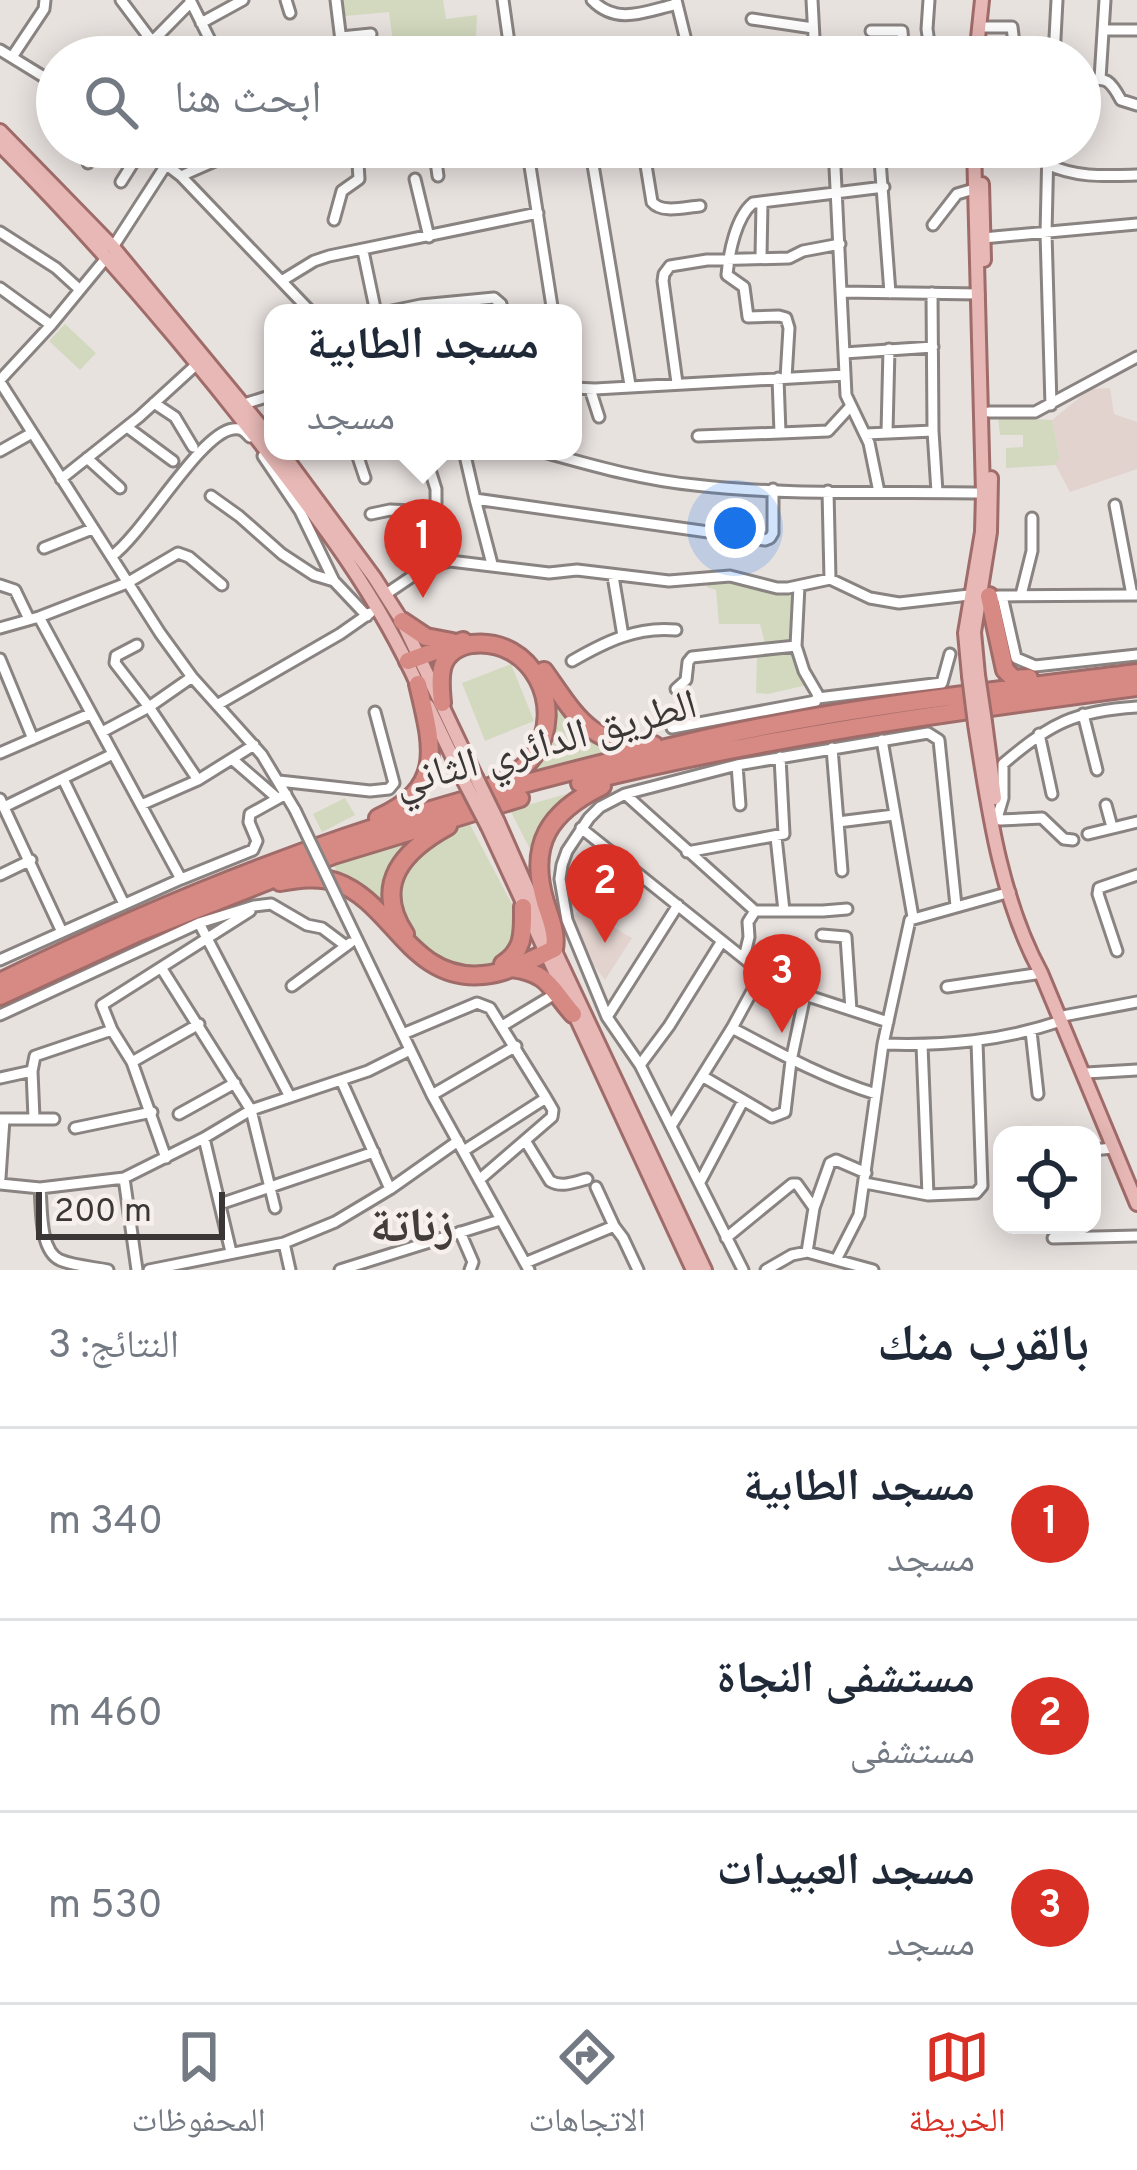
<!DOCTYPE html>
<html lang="ar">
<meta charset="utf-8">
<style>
body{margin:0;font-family:Overpass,"Noto Naskh Arabic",sans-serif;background:#f6f6f7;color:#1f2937;direction:rtl}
.controls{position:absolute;right:36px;bottom:36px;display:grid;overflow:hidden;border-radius:24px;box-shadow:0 6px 30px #0003}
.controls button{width:108px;height:108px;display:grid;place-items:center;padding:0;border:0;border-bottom:3px solid #e0e1e3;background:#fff;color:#1f2937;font:60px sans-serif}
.scale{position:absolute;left:36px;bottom:30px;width:189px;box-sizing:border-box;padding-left:12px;border:6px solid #3a3736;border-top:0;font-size:33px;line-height:42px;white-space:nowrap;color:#3a3736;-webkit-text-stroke:9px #f6efec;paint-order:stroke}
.you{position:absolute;left:735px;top:528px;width:42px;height:42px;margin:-30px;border:9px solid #fff;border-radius:50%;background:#1a73e8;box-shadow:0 0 0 18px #1a73e833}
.badge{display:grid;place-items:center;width:78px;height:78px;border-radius:50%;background:#d93025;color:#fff;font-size:39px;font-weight:700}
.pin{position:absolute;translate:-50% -99px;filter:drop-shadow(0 3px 6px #0008)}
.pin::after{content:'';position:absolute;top:63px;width:42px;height:36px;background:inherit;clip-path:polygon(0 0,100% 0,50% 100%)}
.popup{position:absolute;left:264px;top:304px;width:318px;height:156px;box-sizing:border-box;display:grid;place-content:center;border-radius:24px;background:#fff;filter:drop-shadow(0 3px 9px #0005);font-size:39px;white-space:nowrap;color:#747a83}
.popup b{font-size:45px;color:#1f2937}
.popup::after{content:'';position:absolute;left:50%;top:100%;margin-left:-24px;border:24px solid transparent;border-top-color:#fff}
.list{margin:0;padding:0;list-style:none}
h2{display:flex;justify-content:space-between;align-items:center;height:156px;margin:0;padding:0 48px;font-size:51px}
h2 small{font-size:39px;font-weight:400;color:#747a83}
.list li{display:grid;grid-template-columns:78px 1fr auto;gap:36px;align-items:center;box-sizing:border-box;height:192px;padding:0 48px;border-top:3px solid #e0e1e3}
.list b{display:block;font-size:45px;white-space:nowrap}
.list p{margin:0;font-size:39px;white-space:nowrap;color:#747a83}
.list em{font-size:39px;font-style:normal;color:#747a83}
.icon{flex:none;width:66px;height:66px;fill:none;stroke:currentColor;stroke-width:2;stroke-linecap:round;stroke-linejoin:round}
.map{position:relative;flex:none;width:1137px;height:1270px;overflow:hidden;direction:ltr}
.search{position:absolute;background:#fff;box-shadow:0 6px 30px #0003;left:36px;right:36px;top:36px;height:132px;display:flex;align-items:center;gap:30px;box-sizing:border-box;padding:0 42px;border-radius:66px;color:#747a83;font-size:45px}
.sheet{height:732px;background:#fff}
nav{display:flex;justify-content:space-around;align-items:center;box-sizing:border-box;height:168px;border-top:3px solid #e0e1e3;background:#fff;font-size:33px;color:#747a83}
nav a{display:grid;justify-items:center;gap:6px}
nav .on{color:#d93025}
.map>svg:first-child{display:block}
</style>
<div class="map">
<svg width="1137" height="1270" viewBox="0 0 1137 1270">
<rect width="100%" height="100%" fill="#e8e2df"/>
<path fill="#e2d3ce" d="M1110,388L1114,414L1137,422V469L1070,492L1054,462L1060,458L1052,420L1090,389Z
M581,908L632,938L605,980L582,950L573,917Z"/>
<path fill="#d2d9be" d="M341,0H443L446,19L477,15L475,57H395L389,12L345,16Z
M65,324L96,353L80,370L49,341Z
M998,417L1052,420L1060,459L1055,462L1056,465L1006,468V448L1023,447V435H1000Z
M717,577L796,591L791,644L807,685L768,694L756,693L757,657L767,651L760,624H719L716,590L707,587L705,579Z
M511,664L534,721L485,741L462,683Z
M542,684L577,719L639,746L492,786L542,743Z
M584,789L542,822L530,849L510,810Z
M345,798L355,815L322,832L313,814Z
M467,819L523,925L503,964L466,970L426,954L342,884L332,861Z"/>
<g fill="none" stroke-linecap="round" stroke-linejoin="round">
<g stroke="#898381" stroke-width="15">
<path id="minor" d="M121,0L151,40
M190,0L213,46L214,57
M286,0L290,13
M336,0L343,57
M503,0L511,57
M592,0C617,26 646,11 677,4
M676,0L690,57
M812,0L815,57
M929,0L927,29L931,57
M752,19L813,28
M201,23L243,0
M985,27H1012L1015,52L1019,57
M1103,30H1137
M871,31H902L904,57
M341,37L371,34
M0,50L57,85
M12,57L44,9L45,0
M137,57L191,2
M916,57L949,53H976
M1054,57L1057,0
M1080,79C1106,79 1108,76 1121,100L1137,105
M1100,79L1105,0
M143,147L181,176L312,313
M434,147L438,176
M509,147H535
M527,147L553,313
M590,147L630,385
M643,147L652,202C662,214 685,207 700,206
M834,147L846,395L869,443L879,492
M879,147L890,293
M1048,147L1046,233L1051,405
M982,150L997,147
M88,163L96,147
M1047,164C1076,178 1106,176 1137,175
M181,176L247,147
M415,179L429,237
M121,182L143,147
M334,220L342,191L359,179L357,147
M933,225L957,194L974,189
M0,232L56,268L79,289
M983,238L1137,224
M113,247L166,165
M363,251L376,313
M761,257L762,203
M283,280L314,261L329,256L538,213
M0,288L51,325
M842,292L979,294
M932,293L933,431L937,492
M382,313L421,305L494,298L501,304L503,313
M844,353L933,347
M778,378L780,433L828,431L850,407
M786,378L789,328L786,318L779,316L748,317L744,287L727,275C729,252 736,217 753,203L884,187
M0,380L51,325L107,257
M0,382L160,633L192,677L262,755L295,810
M677,383L663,281L664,274L670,266L707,260L789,258L803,251L840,244
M573,388L595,389L845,375
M590,389L599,417
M154,403L175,417L193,447
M244,404L273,395
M989,412H1035L1137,357
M127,427L173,461
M887,432L889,349
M866,434L933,431
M698,436L780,433
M0,451L32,433
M356,451L365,478
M424,451L436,489V563
M464,451L475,499L765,540L770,538L773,533V489
M540,451C591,465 642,480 695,485C790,496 887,491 983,493
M263,456L300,511L334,581L367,616
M87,458L120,488
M61,479L139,417L197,364
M828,491L830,579
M211,496L239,516L282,554L314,575L334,581
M475,499L492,564
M1115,505L1132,595
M371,514L390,510L437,512
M44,548L92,529
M112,556C144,533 200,433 233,429C243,428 244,431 250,437
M613,576L623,636
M0,585L15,590L29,619
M386,594L426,567L450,561L549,573L577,570L669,581L730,576L777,588H788L830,579L870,598L899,603L969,595
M1021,595L1032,551V518
M998,596L1137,595
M1002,596L1016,658L1035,666L1137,655
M39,617L181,879
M0,628L39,617L127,583L178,553L189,557L222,585
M137,645L116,656L115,663L149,707L198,780L254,745
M0,659L33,739
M572,661C605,642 637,626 676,630
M676,689L686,680L688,662L692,657L796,646L799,586
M818,698L942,683L950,654
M217,705L340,634L370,613
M1083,714L1097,770
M672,728L816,701L818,695L804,671L796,646
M102,732L149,707L192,677
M1039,734L1052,794
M882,740L913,917
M832,748L842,871
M0,753L90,714
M232,759L277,798
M737,765L740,805
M63,779L124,904
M279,781L370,791L389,789L394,783L375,712
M625,794L755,911H823L847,909
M0,799L62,932
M141,805L198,780
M1106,805L1112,827
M4,807L113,754
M998,815L1003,798V764C1050,723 1075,711 1137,707
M1000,820L1042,818L1064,839L1073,840
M838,822L894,815
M581,828L762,973L805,995L888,1022
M1088,834L1137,822
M776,837L784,911
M687,852L784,834L780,757
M0,875L31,860
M1010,892L910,920L883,1044C946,1046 1002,1041 1061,1021
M340,904L432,1095L529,1270
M199,923L289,1095
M822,935L846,937L851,1010
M1117,951L1098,894L1099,888L1137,875
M744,958L749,937L748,922L755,911
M0,960L181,879L253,850L257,841L249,822L250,814L286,794
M162,969L251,1110L275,1208
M292,986L350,943
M947,987L1042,973
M0,1015L199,923L254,906L271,904L307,925L322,928L346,946
M1063,1016L1137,1002
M607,1017L678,905
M502,1026L555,994
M732,1028C779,1053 824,1078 876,1094
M1031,1031L1038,1094
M403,1034L477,1003L490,1008L546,1098L465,1150
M922,1045L928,1195
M132,1062L199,1024
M640,1065L669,1026L722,941
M1086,1073L1137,1070
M702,1076L772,1117L785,1112L791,1061L805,995
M0,1078L32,1071
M341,1080L368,1071L410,1050
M432,1095L516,1046
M179,1114L235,1083
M34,1118L32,1071L35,1056L112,1030
M0,1119H54
M671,1126L732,1028L762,973
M75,1128L152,1112
M204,1138L231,1252
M526,1142L550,1181C562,1188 574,1182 587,1179
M1092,1150L1113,1148
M166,1158L132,1062L112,1030L102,1005L250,911
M0,1178L4,1119
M124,1178L137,1270
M479,1180L552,1117L553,1110L546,1098
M700,1182L743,1101
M865,1183L928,1195L976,1193L982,1186L977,1042
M0,1184L40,1188L124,1178L204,1138L251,1110L341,1080L390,1189
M596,1187L614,1226
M40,1188C42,1208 39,1250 60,1260C74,1266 93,1267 108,1270
M220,1204L374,1152
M460,1232L473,1262L470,1270
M726,1238L792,1184H797L814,1208
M1053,1238L1137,1236
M284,1243L290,1270
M807,1252L814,1208L830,1163L836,1160L866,1173
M837,1258L859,1215L883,1044
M525,1263L614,1226L623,1238L638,1270
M149,1270L284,1243L335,1222L390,1189L458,1141
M340,1270L500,1220
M743,1270L640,1065L607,1017L567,920L560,879L562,865L567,851L589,818L600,807L625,794L737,765L928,733L939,740L956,906
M766,1270L792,1255L807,1252L873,1270"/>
</g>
<g stroke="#a06c69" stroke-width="18">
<path id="major" d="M976,57L982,0
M0,131L113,247L273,441
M0,145C91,236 175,334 254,435C318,518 376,592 419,688
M982,184L984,260
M281,451L374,577L402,621L476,777
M978,675L974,632L990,532L991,478
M969,676L965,633L982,532L983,493L974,147
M428,706L464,781
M985,722L995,798
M975,724C988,807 1000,898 1041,973L1137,1204
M498,822L554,949L705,1270
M488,827L693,1270"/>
</g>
<g stroke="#a06c69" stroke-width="22">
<path id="highway" d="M989,596L1005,670L1014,679L1029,678
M402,621L426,637L452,642
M408,661L463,641
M544,671C576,716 591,748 654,745
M442,703C441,691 439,677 443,665C448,652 459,646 472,644C532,637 567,707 534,755C523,771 505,780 488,788
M580,783C763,737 950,712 1137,687
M378,818C447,787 432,745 418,684
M280,882C298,879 318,876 336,882C393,902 410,982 483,975C508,973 532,959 554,949C557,933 550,918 545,902C528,844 549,812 602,786
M405,934C372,884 404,850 448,826
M503,964C525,950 523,931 523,907
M512,968C549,973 550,988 573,1014
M0,982C139,914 283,854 431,810C515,785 602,763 687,743C835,708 987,692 1137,673
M0,996L139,932L333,855L520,798"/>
</g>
<use href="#minor" stroke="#fff" stroke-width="9"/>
<use href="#major" stroke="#e7b8b5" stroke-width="12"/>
<use href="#highway" stroke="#d78984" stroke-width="16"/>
<g stroke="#898381" stroke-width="15" stroke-linecap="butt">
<path id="minor-bridge" d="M295,810L340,904"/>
</g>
<g stroke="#a06c69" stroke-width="18" stroke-linecap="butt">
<path id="major-bridge" d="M978,675L985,722
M969,676L975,724
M476,777L498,822
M464,781L488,827"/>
</g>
<use href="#minor-bridge" stroke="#fff" stroke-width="9"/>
<use href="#major-bridge" stroke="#e7b8b5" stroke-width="12"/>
</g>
<g text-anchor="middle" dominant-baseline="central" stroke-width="9" stroke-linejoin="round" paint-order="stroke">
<g font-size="42" fill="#3a3736" stroke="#f6efec">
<text transform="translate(546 746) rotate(-15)">الطريق الدائري الثاني</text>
</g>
<g font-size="48" font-weight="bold" fill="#423c3b" stroke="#f6efec">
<text x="412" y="1229">زناتة</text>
</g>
</g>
</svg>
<div class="controls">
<button><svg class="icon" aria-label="locate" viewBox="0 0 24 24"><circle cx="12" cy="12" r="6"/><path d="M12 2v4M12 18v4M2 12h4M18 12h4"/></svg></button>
</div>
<div class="scale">200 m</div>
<div class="you"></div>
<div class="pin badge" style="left:423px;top:598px">1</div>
<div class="popup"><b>مسجد الطابية</b>مسجد</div>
<div class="pin badge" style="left:605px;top:943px">2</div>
<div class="pin badge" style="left:782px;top:1033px">3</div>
<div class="search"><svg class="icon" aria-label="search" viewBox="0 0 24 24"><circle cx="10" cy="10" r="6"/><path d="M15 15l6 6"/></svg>ابحث هنا</div>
</div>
<section class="sheet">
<h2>بالقرب منك<small>النتائج: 3</small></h2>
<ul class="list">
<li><span class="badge">1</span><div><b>مسجد الطابية</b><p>مسجد</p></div><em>340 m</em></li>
<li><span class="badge">2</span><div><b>مستشفى النجاة</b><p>مستشفى</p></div><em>460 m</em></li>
<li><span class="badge">3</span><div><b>مسجد العبيدات</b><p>مسجد</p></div><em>530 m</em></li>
</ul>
</section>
<nav>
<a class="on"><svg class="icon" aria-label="map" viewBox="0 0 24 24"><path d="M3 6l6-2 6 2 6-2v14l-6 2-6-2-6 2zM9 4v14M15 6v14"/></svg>الخريطة</a>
<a><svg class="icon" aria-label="directions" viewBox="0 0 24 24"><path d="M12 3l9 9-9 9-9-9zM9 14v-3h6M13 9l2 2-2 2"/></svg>الاتجاهات</a>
<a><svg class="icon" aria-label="saved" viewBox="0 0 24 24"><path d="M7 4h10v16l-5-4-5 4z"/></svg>المحفوظات</a>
</nav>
